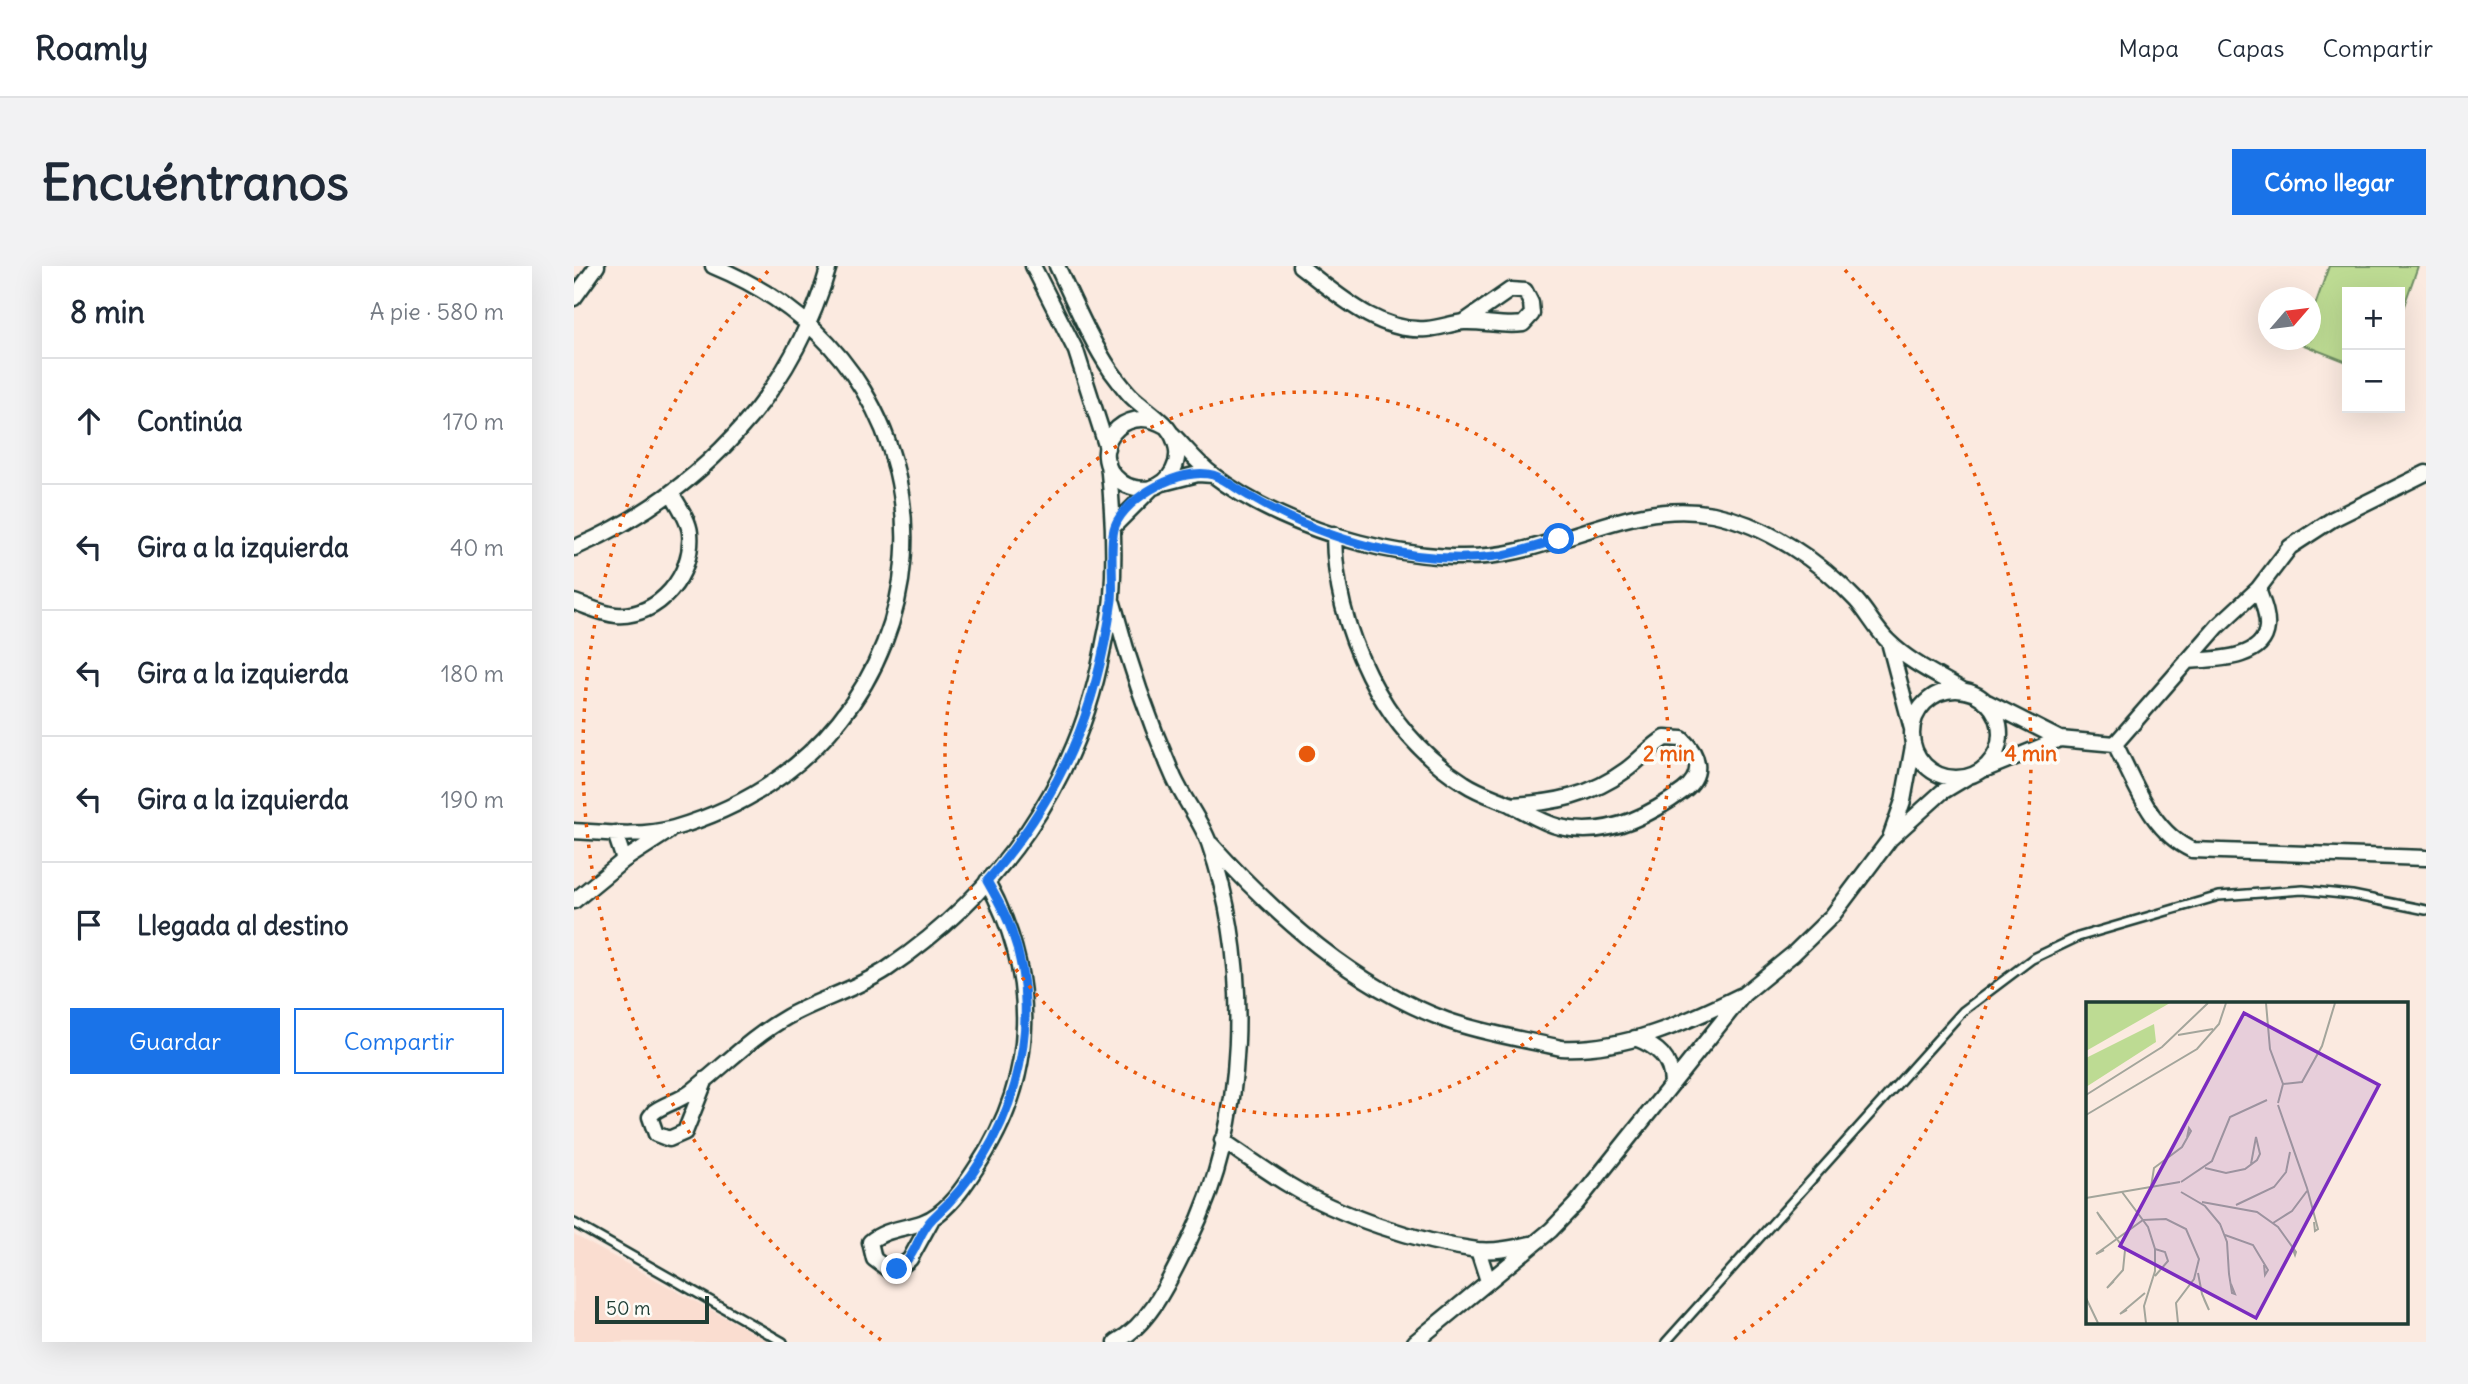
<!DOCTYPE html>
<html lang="es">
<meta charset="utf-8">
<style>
body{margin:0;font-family:Delius,sans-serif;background:#f2f2f3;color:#1f2937}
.controls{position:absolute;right:21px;top:21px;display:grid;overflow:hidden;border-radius:0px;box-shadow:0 7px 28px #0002}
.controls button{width:63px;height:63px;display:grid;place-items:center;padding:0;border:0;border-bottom:2px solid #e0e1e3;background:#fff;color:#1f2937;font:35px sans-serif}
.compass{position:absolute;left:1684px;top:21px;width:63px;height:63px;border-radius:50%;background:#fff;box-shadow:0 7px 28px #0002;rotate:62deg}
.scale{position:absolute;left:21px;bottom:18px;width:114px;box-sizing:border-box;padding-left:7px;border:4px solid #1f3d34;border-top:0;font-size:19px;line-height:24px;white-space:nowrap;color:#1f3d34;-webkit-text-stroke:5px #fdfcf7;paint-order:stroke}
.stop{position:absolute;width:21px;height:21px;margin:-16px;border:5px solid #1a73e8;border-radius:50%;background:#fff}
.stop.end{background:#1a73e8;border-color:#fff;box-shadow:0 2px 7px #0008}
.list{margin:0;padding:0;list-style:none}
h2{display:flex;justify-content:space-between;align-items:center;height:91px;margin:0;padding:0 28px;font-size:30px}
h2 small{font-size:23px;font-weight:400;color:#747a83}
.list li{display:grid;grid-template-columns:46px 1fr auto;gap:21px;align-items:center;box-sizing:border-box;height:126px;padding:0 28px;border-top:2px solid #e0e1e3}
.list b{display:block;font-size:26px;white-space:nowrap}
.list em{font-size:23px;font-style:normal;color:#747a83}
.actions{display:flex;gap:14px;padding:21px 28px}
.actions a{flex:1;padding:16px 0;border:2px solid #1a73e8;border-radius:0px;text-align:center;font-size:24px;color:#1a73e8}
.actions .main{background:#1a73e8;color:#fff}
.icon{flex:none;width:38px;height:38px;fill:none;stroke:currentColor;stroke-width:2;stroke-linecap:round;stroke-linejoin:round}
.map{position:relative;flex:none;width:1852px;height:1076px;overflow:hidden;border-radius:0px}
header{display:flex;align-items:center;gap:42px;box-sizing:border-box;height:98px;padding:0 35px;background:#fff;border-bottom:2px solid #e0e1e3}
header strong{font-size:33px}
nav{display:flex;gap:38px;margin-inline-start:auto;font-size:24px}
.intro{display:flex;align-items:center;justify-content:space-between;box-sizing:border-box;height:168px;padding:0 42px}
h1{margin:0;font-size:49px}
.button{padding:18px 32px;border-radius:0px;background:#1a73e8;color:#fff;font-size:24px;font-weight:700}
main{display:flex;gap:42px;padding:0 42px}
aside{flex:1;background:#fff;border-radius:0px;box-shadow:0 7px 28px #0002}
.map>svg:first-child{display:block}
</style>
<header>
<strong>Roamly</strong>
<nav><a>Mapa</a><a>Capas</a><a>Compartir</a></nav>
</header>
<div class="intro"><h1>Encuéntranos</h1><a class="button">Cómo llegar</a></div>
<main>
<aside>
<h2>8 min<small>A pie · 580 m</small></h2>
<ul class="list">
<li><svg class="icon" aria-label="ahead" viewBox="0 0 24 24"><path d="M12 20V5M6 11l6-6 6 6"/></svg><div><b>Continúa</b></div><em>170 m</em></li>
<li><svg class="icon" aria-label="left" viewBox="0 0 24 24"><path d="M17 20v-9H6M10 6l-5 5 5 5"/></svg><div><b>Gira a la izquierda</b></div><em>40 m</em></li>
<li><svg class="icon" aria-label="left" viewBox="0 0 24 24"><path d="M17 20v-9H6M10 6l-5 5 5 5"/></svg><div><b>Gira a la izquierda</b></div><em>180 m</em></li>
<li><svg class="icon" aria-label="left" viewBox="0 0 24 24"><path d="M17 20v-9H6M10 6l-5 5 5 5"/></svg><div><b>Gira a la izquierda</b></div><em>190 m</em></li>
<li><svg class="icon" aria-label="arrive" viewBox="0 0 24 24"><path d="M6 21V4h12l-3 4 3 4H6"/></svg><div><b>Llegada al destino</b></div></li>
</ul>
<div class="actions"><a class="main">Guardar</a><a>Compartir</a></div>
</aside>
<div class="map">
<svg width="1852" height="1076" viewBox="0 0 1852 1076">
<rect width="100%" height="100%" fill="#fbeae0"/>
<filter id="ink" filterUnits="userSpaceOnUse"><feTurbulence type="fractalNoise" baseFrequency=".0143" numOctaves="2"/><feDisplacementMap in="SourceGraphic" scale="14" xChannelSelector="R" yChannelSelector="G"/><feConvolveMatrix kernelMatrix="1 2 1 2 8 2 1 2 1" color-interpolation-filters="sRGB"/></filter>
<g filter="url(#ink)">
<path fill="#faddd0" d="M0,969L196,1076H0Z"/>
<path fill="#bddb93" stroke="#6e8c64" stroke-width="2" d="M1755,0H1844L1826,51V26H1773V96L1727,78L1728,74H1736L1737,51Z"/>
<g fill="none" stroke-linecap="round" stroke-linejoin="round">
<g stroke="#1f3d34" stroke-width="12">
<path id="service" d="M0,957L209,1076
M1092,1076L1389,745L1458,693L1504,671L1645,630L1729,624L1778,629L1852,644"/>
</g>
<g stroke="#1f3d34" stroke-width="19">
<path id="minor" d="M459,0L502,85L533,182
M483,0C500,35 515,72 537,105C543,113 550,123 557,130C571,144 595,156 601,176C608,195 597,217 577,222C567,224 554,222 546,215C510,186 549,134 591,160
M726,0C763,28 804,67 853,63C866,62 878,57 890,56C910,55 929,61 949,58L958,48L957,37L951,25L936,24L890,56
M0,32L23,0
M598,168C612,182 624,198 639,209C713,266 853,307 944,285C1010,270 1069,235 1139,248C1192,259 1246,295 1282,334C1294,347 1302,364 1315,376C1335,396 1365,410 1390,425
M589,217L624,208L639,209
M540,260L578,222
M760,268C761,362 808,466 890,517C905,527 922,532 938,539C954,547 969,557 986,561C1031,572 1074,551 1109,525C1131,508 1125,489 1108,473L1091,472C1076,481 1066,494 1052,504C1017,530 980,537 937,539
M0,282C123,229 218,131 255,0
M0,336C13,340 28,348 42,349C85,352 120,308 116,267C115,254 104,239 98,228
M539,337C555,398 575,455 600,512C610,534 627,555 635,577C678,701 673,857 615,975C597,1010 578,1057 542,1076
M1315,376L1338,463
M1613,395C1637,393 1690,395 1693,361C1694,348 1688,335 1684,323
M1338 468a44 44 0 1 1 88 0a44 44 0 1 1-88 0Z
M1409,434L1486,473L1541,478L1644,360L1684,323L1716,281L1759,253L1852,207
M1541,478C1561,516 1577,566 1618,584L1852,592
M1412,503L1486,473
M0,565C32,567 69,571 100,562C385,479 414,113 139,0
M41,567L50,594
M1316,572L1329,535L1339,480
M637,578C702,650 780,720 872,754C908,767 949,773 987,782C1049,785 1111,757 1166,730
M0,635L50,594L95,565
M1061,772C1084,781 1097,792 1098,817
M132,813L111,866L95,873L82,868L76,851L80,846C91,838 105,835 117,826C149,801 176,772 213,751C245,733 281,724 313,703C426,626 504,517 529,382C532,365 537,347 538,330C541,285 539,242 534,197
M648,874C670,889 692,905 715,919C766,950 844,976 903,984C921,986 939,982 956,978
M358,953L336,993L323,1004L316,1005L300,993L296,976C315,959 344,964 364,948C381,935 393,916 404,899C464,808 464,709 413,615
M904,984L914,1015
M841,1076L977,964L1002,938L1170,728L1219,688L1258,650L1316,573L1368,526L1393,511"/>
</g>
<use href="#service" stroke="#fdfcf7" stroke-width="7"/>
<use href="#minor" stroke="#fdfcf7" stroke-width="14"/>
</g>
</g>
<g fill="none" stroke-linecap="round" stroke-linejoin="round" filter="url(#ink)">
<path stroke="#1a73e8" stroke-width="9" d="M323,1003C343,991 343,967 359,952C436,883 474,762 437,663C431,646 422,631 413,615C487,530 523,445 538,334C540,316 535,275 541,260C552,231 608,200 639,209C651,213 664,224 675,230C749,274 843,302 929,289C948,285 967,279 985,273"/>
</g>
<g fill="none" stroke="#e8590c" stroke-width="3.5" stroke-dasharray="3.5 7">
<circle cx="733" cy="488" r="362"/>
<path d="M307 1074A724 724 0 0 1 195 4M1271 4A724 724 0 0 1 1159 1074"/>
</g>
<g transform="translate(1512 736)">
<rect width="322" height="322" fill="#fbeae0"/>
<path d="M0,1H84L0,49ZM68,22L70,40L0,85V56Z" fill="#bddb93"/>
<path fill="none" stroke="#a3a59b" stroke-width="2" d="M180,1L184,47L197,82L192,101M92,33L127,27M197,82L216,80L236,44L249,1M0,93L76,45L122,1M192,103L221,186L232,227L229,229L228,220M0,113L111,47L133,22L140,1M119,166L140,171L159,167L171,158L174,152L170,135L165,162M95,180L126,159L144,115L181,98M65,185L68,166L96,145L105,129L103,126L101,136M36,190L62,225L69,247V269L58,304L60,321M95,190L119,204L134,222L141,240L143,272L146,291L149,292L145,282M0,196L94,180M116,200L171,210L192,225L210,250L209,253L206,245M150,203L188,185L200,170L204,150M16,218L11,210L39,248L37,268L21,286L28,279M187,221L206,209L221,189M139,233L167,243L182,268L179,273L178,263M18,248L10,252L57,218L80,217L100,227L113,257L108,277L90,301L92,321M112,271L116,292L123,308L118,297M69,274L82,259L79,250L69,247M0,296L12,321M41,308L34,312L59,291"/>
<path fill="#7b2cbf" fill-opacity="0.15" stroke="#7b2cbf" stroke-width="3.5" d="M158,11L293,83L170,316L34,244Z"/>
<rect width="322" height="322" fill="none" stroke="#1f3d34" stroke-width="3.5"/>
</g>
<circle cx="733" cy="488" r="10" fill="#e8590c" stroke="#fdfcf7" stroke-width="3.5"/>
<g font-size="21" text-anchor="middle" font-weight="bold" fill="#e8590c" stroke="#fdfcf7" stroke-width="7" stroke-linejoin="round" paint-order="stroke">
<text x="1095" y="495">2 min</text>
<text x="1457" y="495">4 min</text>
</g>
</svg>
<div class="controls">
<button>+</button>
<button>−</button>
</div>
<svg class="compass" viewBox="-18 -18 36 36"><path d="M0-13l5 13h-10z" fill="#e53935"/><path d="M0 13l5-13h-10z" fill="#747a83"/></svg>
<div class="scale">50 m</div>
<div class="stop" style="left:985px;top:273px"></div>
<div class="stop end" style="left:323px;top:1003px"></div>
</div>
</main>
